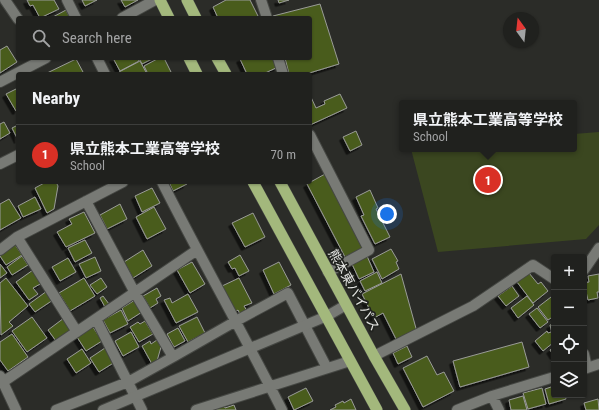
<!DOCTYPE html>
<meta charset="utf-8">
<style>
body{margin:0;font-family:"Roboto Condensed","Noto Sans JP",sans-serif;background:#282927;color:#f1f3f6}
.controls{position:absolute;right:12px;bottom:12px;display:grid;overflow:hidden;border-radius:4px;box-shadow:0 1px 3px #0004}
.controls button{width:36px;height:36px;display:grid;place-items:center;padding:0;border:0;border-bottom:1px solid #3d3e3c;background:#20211e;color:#f1f3f6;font:20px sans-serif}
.compass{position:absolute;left:503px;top:12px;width:36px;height:36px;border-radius:50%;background:#20211e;box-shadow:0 1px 3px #0004;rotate:345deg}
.you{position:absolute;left:387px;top:214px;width:14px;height:14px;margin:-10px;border:3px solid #fff;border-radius:50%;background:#1a73e8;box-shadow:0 0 0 6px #1a73e833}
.badge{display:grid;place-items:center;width:26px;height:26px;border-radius:50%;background:#d93025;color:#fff;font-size:13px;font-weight:700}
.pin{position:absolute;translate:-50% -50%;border:2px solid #fff;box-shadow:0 1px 4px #0006}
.popup{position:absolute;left:399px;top:100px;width:178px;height:52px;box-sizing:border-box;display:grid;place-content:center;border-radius:4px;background:#20211e;filter:drop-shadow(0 1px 3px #0005);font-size:13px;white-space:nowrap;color:#a2a3a4}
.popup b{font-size:15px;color:#f1f3f6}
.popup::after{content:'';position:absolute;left:50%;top:100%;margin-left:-8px;border:8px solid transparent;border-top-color:#20211e}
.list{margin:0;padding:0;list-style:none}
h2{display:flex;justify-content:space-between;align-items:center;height:52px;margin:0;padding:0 16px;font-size:17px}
h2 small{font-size:13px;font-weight:400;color:#a2a3a4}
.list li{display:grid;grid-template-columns:26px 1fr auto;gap:12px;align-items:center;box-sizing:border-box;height:60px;padding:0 16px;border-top:1px solid #3d3e3c}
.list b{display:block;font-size:15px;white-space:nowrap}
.list p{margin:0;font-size:13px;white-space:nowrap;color:#a2a3a4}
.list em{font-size:13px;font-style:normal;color:#a2a3a4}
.icon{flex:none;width:22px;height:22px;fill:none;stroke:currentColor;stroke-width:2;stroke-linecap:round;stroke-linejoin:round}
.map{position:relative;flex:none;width:599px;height:410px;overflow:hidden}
.search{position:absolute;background:#20211e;box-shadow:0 1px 3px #0004;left:16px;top:16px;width:296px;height:44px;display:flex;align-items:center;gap:10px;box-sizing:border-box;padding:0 14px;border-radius:4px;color:#a2a3a4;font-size:15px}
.panel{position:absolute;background:#20211e;box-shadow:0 1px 3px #0004;left:16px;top:72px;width:296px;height:112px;border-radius:4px}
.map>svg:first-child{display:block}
</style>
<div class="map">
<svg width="599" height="410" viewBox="0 0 599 410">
<defs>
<filter id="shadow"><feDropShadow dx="-3.5" dy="3.5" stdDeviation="0" flood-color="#0009"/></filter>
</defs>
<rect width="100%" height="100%" fill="#2b2c28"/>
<path fill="#3b4720" d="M599,132V225L586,239L438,252L411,149H574V134Z"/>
<path fill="#495b1e" stroke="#9a9c97" filter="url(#shadow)" d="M27,0H54L59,9L40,18L33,5L30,6Z
M82,0H97L85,6Z
M121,0H138L125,7Z
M226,0H250L258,16L254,18H218L213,7Z
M278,0H289L279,3Z
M320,4L339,64L306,74H289L285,58H310V18H273V16Z
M66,10L70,18H51Z
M7,46L17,62L0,73V50Z
M113,58H138L139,61L120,71Z
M139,58H154L142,64Z
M159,58H164L171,72L167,74H148L144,66Z
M242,58H273L278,67L263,74H247L240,59Z
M76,59L83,72L78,74H45Z
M140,61L147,74H120L119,72Z
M18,88V110L16,111L6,94Z
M340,94L347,108L310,125V95L316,108L325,104L324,101Z
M4,122L10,133L0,139V124Z
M18,125V140L12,128Z
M356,131L362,145L350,151L343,137Z
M325,174L363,248L345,257L307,184Z
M46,182H56L58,186L54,209L47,213L35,188Z
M169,182H186L187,184L173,191Z
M152,188L160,203L142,212L135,196Z
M370,190L378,208L376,209L390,237L375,244L361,216L364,215L356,197Z
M35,197L41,209L23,217L18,206Z
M9,199L21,218L0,230V204Z
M120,204L127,219L107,229L100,215Z
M154,207L166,229L147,239L136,217Z
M84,212L95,233L66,247L57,232L72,224L69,219Z
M253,213L265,237L245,247L232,223Z
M85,240L92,253L75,262L68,248Z
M14,243L22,255L6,265L0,256V252Z
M391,249L398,261L396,262L399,269L382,279L372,259Z
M143,250L152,266L133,278L124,262Z
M240,255L249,271L239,276L235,268L232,269L228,262Z
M22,256L28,265L12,275L7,267Z
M367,256L374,272L359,279L352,264Z
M95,257L101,271L86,278L79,264Z
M68,258L76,272L60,281L52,267Z
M192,262L205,284L190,293L177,270Z
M279,262L291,285L274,294L263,270Z
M0,264L7,273L0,278Z
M33,270L42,283L33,288L38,294L29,300L16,282Z
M377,272L382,283L365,291L360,281Z
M529,273L538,284L541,282L548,291L533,303L517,282Z
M401,274L417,332L397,341L383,313L374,318L362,294Z
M599,274V292H597L598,298L588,300L584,283L589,282L588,276Z
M6,278L28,306L9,322L13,326L1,335L0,283Z
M84,278L95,296L70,311L59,293Z
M101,278L107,287L97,294L90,285Z
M239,278L252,303L244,306L247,311L240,314L238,310L235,312L222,286Z
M512,286L519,296L506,306L498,296Z
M157,288L161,296L156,299L158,303L150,308L143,296Z
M47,291L53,300L35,312L29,304Z
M188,294L198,312L176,323L164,300L170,298L172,303Z
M103,296L109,304L105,307L100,298Z
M527,296L534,305L518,318L511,308Z
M551,297L554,301V316L548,320L538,307Z
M135,300L142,312L128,321L122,308Z
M537,308L548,322L540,328L529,314Z
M121,310L128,324L110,333L103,320Z
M32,317L47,338L27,352L12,331Z
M197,317L205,333L188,342L179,326Z
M64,318L72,329L56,341L48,330Z
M145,321L153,334L139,342L130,327L138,322L140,324Z
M553,322H554V332L552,333L550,325L554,324Z
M93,327L102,341L86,351L77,337Z
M178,328L185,341L174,347L167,334Z
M547,331L548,333L551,332L554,336V342L543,351L535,341Z
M131,332L139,347L123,356L115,341Z
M12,334L28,357L8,371L0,360V342Z
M157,340L161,347L157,361L152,364L142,346L150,341L151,344Z
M522,342L529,367L460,387L453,361Z
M407,346L412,357L398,364L393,353Z
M554,347V356L550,350Z
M105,348L115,362L99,372L90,358Z
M82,349L91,363L76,373L67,359Z
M427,356L437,375L444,372L454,391L423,407L403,368Z
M554,386V395H565L566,399L549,404L545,389Z
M306,388L313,401L294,410L288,397Z
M542,388L546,404L528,409L523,393Z
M523,396L527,410H511L509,400Z
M351,399L356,410H330L336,407L335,405L343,401L344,403Z
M598,399L599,410H586L584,403Z
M224,405L225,408L234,405L236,410H217L216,408Z"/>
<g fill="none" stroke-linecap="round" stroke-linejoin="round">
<g stroke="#454743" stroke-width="12">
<path id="minor" d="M5,0L18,19
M67,0L76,18
M261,0L267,18
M122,18L155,0
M97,58L105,74
M278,58L283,74
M0,82L46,58
M310,135L369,250L328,272
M0,164L18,155
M162,182C201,259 243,333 282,410
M86,201L135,293L173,357L236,321L288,293L327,368
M17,237L77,332
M0,250L17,237L123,182
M584,270L599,248
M96,319L142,410
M584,354L587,368
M374,356L473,306L533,265L554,279
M584,369L599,364
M0,376L16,410
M3,382L197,250
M492,396L499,410
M56,410L128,382L173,357
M196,410L350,361
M457,410L492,396L554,377"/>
</g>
<g stroke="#454743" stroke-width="12">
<path id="tertiary" d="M103,410L327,316L346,305"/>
</g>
<g stroke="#454743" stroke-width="12">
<path id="trunk" d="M160,0L169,18
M187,0L196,18
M189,58L197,74
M217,58L226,74
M253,182L377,410
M280,182L374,356L405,410"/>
</g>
<use href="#minor" stroke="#787a75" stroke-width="10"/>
<use href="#tertiary" stroke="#787a75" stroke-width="10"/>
<use href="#trunk" stroke="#a3b87c" stroke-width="11"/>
</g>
<g text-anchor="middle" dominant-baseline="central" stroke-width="3.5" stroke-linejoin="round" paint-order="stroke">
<g font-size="13" fill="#e5e6e3" stroke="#21231f">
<text transform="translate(354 290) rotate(61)">熊本東バイパス</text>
</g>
</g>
</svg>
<div class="controls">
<button>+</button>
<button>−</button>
<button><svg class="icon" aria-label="locate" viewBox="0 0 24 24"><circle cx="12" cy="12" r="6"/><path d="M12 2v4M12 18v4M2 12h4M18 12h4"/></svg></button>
<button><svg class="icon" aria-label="layers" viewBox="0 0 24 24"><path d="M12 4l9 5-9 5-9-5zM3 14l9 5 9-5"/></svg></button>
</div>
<svg class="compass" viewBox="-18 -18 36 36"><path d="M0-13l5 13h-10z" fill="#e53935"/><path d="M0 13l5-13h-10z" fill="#a2a3a4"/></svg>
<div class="you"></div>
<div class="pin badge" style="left:488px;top:180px">1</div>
<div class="popup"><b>県立熊本工業高等学校</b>School</div>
<div class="search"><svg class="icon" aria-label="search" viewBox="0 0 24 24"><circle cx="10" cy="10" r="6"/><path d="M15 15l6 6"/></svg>Search here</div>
<section class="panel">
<h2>Nearby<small></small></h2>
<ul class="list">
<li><span class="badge">1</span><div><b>県立熊本工業高等学校</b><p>School</p></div><em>70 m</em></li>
</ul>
</section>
</div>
